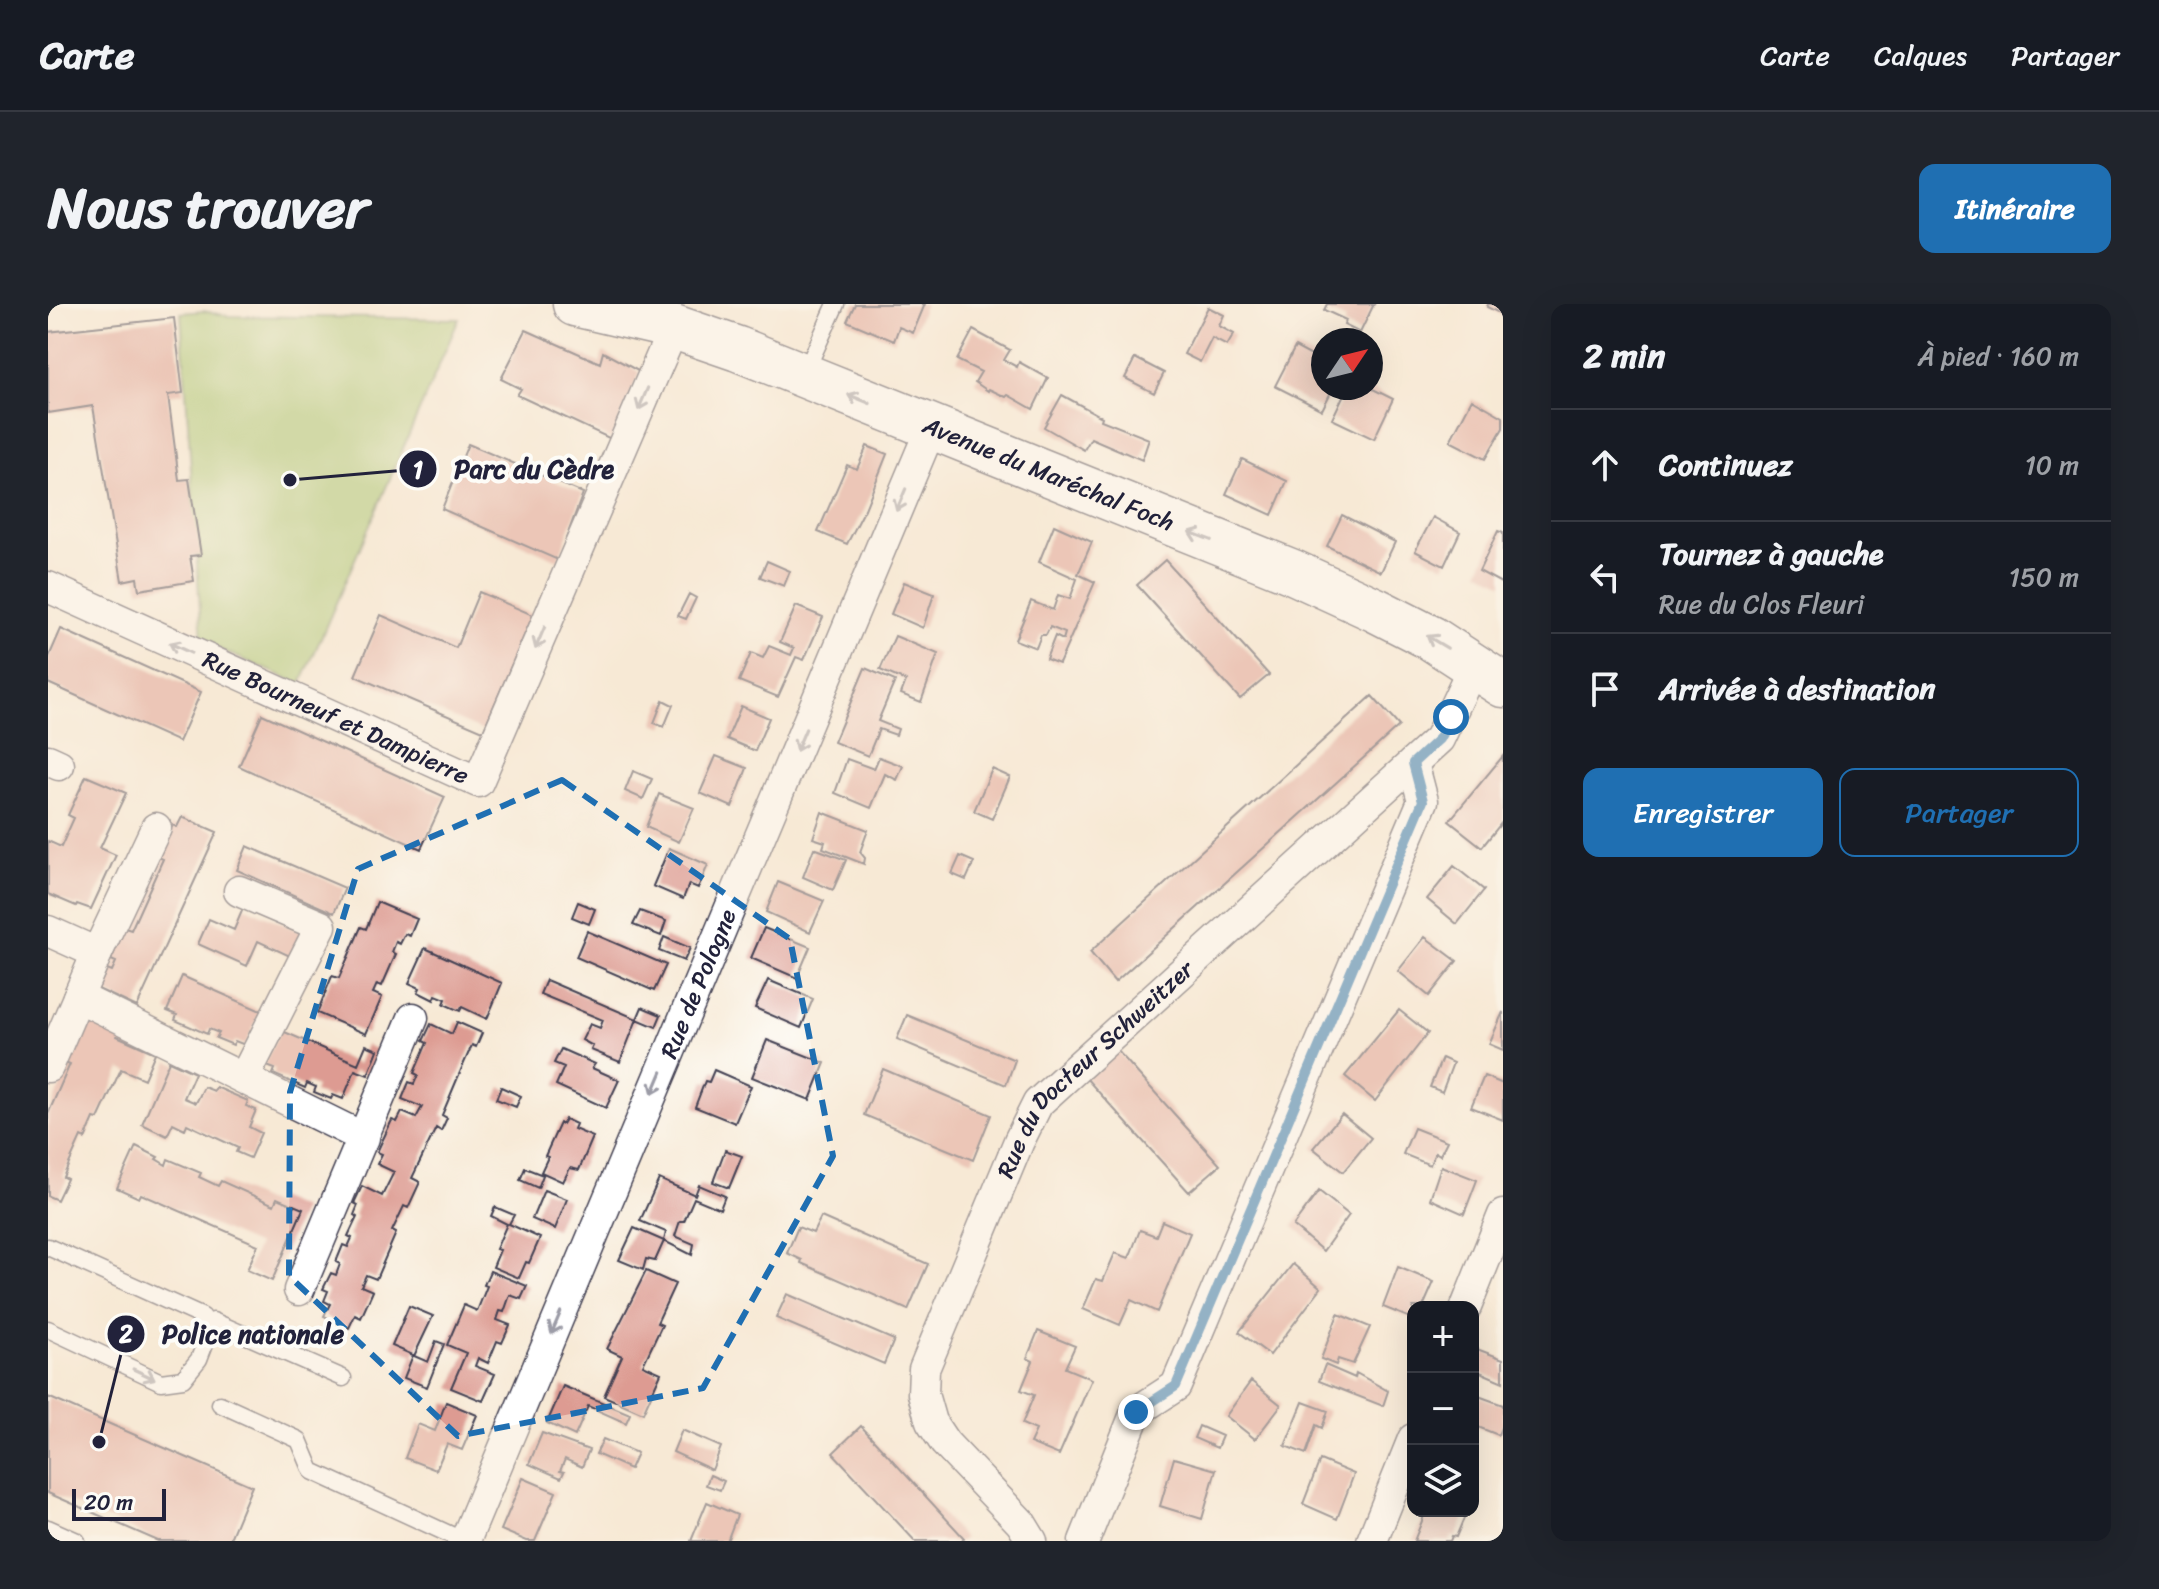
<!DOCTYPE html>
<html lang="fr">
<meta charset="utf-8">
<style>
body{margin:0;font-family:Sriracha,sans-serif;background:#20242c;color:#f1f3f6}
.controls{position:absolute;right:24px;bottom:24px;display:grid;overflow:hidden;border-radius:16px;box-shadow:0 8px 32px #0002}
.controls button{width:72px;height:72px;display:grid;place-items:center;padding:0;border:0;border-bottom:2px solid #363941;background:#171b24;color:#f1f3f6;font:40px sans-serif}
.compass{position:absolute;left:1263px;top:24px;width:72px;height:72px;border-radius:50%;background:#171b24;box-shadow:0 8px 32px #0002;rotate:55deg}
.scale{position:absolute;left:24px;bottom:20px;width:94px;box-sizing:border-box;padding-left:8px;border:4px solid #22223b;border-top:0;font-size:22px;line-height:28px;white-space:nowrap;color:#22223b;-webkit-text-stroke:6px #fdfcf7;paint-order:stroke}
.stop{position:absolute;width:24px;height:24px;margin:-18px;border:6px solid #1f6fb2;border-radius:50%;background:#fff}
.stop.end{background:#1f6fb2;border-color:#fff;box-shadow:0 2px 8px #0008}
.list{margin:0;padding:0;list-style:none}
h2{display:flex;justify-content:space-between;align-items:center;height:104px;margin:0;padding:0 32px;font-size:34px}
h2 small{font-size:26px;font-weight:400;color:#9ea1a6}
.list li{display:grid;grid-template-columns:52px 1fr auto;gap:24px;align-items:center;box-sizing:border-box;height:112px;padding:0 32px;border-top:2px solid #363941}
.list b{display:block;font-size:30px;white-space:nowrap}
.list p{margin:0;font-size:26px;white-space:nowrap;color:#9ea1a6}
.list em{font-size:26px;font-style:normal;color:#9ea1a6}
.actions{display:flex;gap:16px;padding:24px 32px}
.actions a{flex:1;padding:18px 0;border:2px solid #1f6fb2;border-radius:16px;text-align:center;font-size:28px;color:#1f6fb2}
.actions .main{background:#1f6fb2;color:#fff}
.icon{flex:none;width:44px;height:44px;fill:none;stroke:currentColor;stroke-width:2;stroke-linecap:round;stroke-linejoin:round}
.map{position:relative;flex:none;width:1455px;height:1237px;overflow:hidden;border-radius:16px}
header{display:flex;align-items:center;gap:48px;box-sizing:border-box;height:112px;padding:0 40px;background:#171b24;border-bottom:2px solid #363941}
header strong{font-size:38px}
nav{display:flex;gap:44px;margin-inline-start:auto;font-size:28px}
.intro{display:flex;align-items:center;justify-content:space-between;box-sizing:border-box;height:192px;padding:0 48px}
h1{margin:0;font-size:56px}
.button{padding:20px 36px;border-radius:16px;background:#1f6fb2;color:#fff;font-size:28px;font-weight:700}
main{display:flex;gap:48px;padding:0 48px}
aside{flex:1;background:#171b24;border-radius:16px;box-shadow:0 8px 32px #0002}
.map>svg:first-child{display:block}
</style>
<header>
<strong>Carte</strong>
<nav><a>Carte</a><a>Calques</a><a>Partager</a></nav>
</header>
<div class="intro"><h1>Nous trouver</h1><a class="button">Itinéraire</a></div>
<main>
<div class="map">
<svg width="1455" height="1237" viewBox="0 0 1455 1237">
<rect width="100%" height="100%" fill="#fdfcf7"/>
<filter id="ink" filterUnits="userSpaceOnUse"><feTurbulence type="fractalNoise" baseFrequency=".0125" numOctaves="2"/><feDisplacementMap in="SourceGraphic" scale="16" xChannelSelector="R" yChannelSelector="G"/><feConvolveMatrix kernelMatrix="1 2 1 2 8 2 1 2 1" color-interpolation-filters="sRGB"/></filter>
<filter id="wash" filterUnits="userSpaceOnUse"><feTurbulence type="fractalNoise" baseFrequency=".006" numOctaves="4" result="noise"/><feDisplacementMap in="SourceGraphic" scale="32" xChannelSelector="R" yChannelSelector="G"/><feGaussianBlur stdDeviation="1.8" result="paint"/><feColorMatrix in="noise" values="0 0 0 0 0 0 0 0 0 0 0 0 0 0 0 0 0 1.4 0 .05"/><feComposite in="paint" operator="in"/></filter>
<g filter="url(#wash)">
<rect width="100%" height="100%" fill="#f7e9d5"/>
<path fill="#a5c66f" stroke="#647455" stroke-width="2" d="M156,7L181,12L411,15L253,380L154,338L133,9Z"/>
<g id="blocks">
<path fill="#dd9b92" d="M807,0H877L865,29L851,23L846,37L799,17Z
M1279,0H1326L1312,29L1296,21L1298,16L1276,6Z
M1440,0H1455V11L1439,3Z
M1160,3L1176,11L1171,22L1186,30L1179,42L1164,34L1152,58L1136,50Z
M126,14L135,89L120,91L131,176L141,175L153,251L142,252L146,277L91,286L89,274L74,277L45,102L0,109V28Z
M478,26L552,59L555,48L592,68L563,135L469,91L473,85L453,75Z
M925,26L962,46L956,56L969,63L971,58L1000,74L985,105L960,91L958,93L941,85L940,87L927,78L933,68L909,56Z
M1247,43L1275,58V84H1285L1274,106L1227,82Z
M1087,54L1116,69L1106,89L1077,74Z
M1299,84H1323L1345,95L1326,135L1284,115Z
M1014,91L1054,113L1053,116L1101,135L1094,156L1043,134L1036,146L996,123Z
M1424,95L1455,113V124L1437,155L1402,137Z
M420,140L535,189L510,256L394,205Z
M819,142L839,150L817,205L799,240L770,228L799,161L809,165Z
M1194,155L1239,177L1224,211L1178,190Z
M1294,211L1347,238L1333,268L1279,242Z
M1385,213L1412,228L1396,262L1367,247Z
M1006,221L1044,238L1030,270L1047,278L1011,360L998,355L1007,332L1015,336L1017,329L1002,323L998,331H993L988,344L967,336L983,297L1005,306L1010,291L1022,295L1029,275L991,258Z
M1450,227L1455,229V280L1431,267Z
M1117,256L1221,371L1192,395L1089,281Z
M719,257L742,267L736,282L712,273Z
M856,278L886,290L875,324L843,310Z
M431,288L485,311L435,427L307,372L333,311L408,344Z
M641,290L648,294L638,315L630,312Z
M748,302L775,313L756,356L748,353L730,393L691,377L703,349L715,354L721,342L743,351L746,344L732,338Z
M13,325L153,388L131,438L0,379V355Z
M847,332L890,350L873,398L853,390L858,377L832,366Z
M817,364L847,377L830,417L850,425L848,431L831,425L820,452L786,438Z
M1324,392L1351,422L1067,678L1042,648Z
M615,396L625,401L616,423L606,419Z
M693,402L721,414L707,447L679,435Z
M214,410L397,493L373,545L191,462Z
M668,452L699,464L684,503L652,489Z
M1455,452V517L1434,543L1401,517Z
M831,453L855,462L849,476L837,470L823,504L787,489L799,455L826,465Z
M944,465L962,473L944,515L926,507Z
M585,467L604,475L595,495L577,487Z
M38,472L78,489L52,544L68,551L43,605L29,600L28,602L0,590V537L13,543L26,514L20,511Z
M611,490L646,504L631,538L598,523Z
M774,508L820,526L812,548L817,554L816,560L775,544L777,538L765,534Z
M134,513L169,528L89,703L50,685L59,665L64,667L68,658L63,656L77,624L83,626L87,617L115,555L110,553L124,521L129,523Z
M199,542L297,584L286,609L189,566Z
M621,544L660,561L650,584L641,580L635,595L605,582Z
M766,544L798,556L785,586L755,573Z
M912,552L926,558L918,576L904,570Z
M1406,562L1436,586L1409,620L1379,595Z
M730,578L776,597L762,628L718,608Z
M329,598L369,615L362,632L357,630L352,640L348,638L344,648L348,650L334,682L329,680L325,689L334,693L318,730L269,709L284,672L291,674L313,623L318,625Z
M530,598L547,605L541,620L524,613Z
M196,602L255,629L244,653L210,637L199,662L150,640L161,615L186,626Z
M592,607L618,617L613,632L585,621Z
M716,624L762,643L749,674L703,654Z
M539,627L618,661L606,687L528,653Z
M616,633L642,644L636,657L611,647Z
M1377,633L1409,657L1381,692L1350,667Z
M377,644L454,679L439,715L414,703L412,707L396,700L398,695L388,691L386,696L370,688L372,684L361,679Z
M134,672L213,707L197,741L187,737L185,741L168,734L171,729L161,725L159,730L127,716L129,711L119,707Z
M498,676L589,715L572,758L543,746L545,742L534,736L542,720L552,724L555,716L492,690Z
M720,676L765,695L753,724L707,704Z
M594,703L613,711L608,723L589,715Z
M1351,706L1380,729L1327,797L1297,772Z
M1455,708V746L1441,740Z
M859,711L967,756L958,781L849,735Z
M37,712L72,728L69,732L107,749L96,775L73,765L50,815L46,814L37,835L33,833L15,873L19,875L9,896L0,892V810L22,760L17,758Z
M409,718L434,729L428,743L424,741L413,766L394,811L399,814L393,827L388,824L364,874L372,878L360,904L356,902L344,927L348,929L328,975L318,971L313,982L325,987L313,1014L307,1011L301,1024L276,1012L282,1000L276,997L280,987L275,985L283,969L288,971L292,960L288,958L295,941L300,943L304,934L300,932L309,913L306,911L310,901L306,899L314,882L334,892L346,868L329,860L334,850L329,848L344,816L349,818L354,808L368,814L374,803L354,795L361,778L366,780L370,771L366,769L379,739L375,737L383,720L404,730Z
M232,726L310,760L318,741L330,746L320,771L307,766L295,795L285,791L283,795L266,788L268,783L259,779L257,784L225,770L227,765L216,761Z
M719,736L777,759L762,796L704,773Z
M513,745L547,760L544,764L571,776L558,804L508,781L516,763L506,759Z
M1068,745L1172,861L1141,888L1037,773Z
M1394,754L1405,759L1394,788L1382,783Z
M121,757L147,769L136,794L148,799L156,783L166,787L168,783L200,797L198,802L208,806L201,823L213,829L202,854L188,848L190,844L139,820L137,825L125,819L119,832L94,820Z
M835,765L943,811L925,856L816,811Z
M666,766L703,782L687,819L647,803L657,777L661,778Z
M1436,772L1455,780V816L1423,803Z
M453,783L473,792L468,803L448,795Z
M1294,810L1323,834L1295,868L1265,844Z
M517,815L528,820L526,825L545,833L531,866L522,864L515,878L493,868L500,853L497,852L512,819L514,820Z
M1366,824L1399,837L1392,851L1387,848L1382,861L1355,850Z
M88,842L110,853L108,855L118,861L120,855L153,869L151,873L170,882L173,877L226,901L229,894L255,905L224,977L199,966L210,941L93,890L91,894L69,884Z
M677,846L694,852L681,884L665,878Z
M1393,862L1429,876L1416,910L1382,895Z
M477,864L495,871L490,884L472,876Z
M611,875L647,891L651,881L677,892L672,905L646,894L636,917H632L627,932L646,940L644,951L616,937L618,928L592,917Z
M496,886L519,895L507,925L484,915Z
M1271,887L1301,911L1275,947L1245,922Z
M447,903L466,911L461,920L492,934L481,959L478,958L471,974L445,963L452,946L448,945L459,920L443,912Z
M773,913L880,960L860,1006L753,959L754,956L739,949L750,923L765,929Z
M1114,917L1142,929L1109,1008L1083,996L1072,1021L1035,1005L1048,975L1055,977L1067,949L1081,954L1092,926L1108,932Z
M586,924L616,937L607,957L598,955L595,966L571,956Z
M1245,960L1273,984L1222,1051L1191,1028Z
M1350,963L1386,978L1375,1003H1365V1015L1335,1003Z
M442,967L479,982L473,995L462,991L456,1008L452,1007L449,1016L462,1021L454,1039L449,1037L440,1059L430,1054L427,1062L447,1070L435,1097L403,1084L418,1049L399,1041L416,1001L429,1007L439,982L436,981Z
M598,967L627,980L609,1019L614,1021L595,1061L613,1069L595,1109L556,1092L574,1052L559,1045Z
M739,990L846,1036L836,1060L728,1014Z
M361,1002L385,1012L366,1052L380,1058L388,1037L396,1040L379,1083L356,1074L365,1051L344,1042Z
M1290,1010L1322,1023L1305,1060L1290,1055L1288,1061L1273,1055Z
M990,1027L1027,1042L1017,1064L1044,1075L1011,1151L982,1139L988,1126L974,1120L986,1091L973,1086L985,1057L979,1054Z
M1429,1045L1455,1055V1078L1425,1065V1053Z
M1277,1061L1307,1074L1308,1069L1340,1087L1335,1102L1271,1077Z
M1203,1077L1233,1101L1207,1135L1178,1112Z
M515,1082L582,1110L578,1119L540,1102L527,1132L499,1119Z
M1425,1090L1455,1101V1118L1450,1131L1425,1121Z
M0,1093L204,1182L181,1237H110L0,1189Z
M398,1098L429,1111L414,1146L399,1140L388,1166L357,1154L370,1120L387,1127Z
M1255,1098L1280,1107L1274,1124L1268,1121L1258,1150L1237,1142Z
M813,1122L916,1234L913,1237H867L785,1149Z
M1151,1122L1174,1132L1169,1144L1146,1134Z
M634,1126L673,1143L664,1166L625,1148Z
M494,1129L541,1146L534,1163L517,1155L512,1167L516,1168L513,1174L481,1160Z
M555,1135L589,1149L582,1165L548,1150Z
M1126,1154L1168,1166L1154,1215L1112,1202Z
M1272,1156L1306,1170L1289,1215L1255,1200Z
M662,1171L676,1177L672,1186L658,1181Z
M475,1174L508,1188L487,1237H479L453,1226Z
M659,1198L689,1211L679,1237H643Z
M1378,1207H1419L1408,1233L1404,1232L1402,1237H1366Z"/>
</g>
</g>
<g filter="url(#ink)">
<use href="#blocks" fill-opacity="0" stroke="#424052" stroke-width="2"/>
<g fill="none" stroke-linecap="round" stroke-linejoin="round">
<g stroke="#424052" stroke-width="19">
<path id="service" d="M756,71L788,0
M0,943L155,1013L161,1029L151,1055L135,1075L113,1078L0,1025
M158,1020L165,1017L295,1074
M172,1100L251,1136L264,1167L416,1237
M0,1224L29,1237"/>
</g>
<g stroke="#424052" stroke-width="33">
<g id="minor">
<path id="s1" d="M0,283L430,478L626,23"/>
<path d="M0,456L11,461"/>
<path d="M191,587L273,622L196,774"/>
<path d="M0,627L49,649L0,763"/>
<path d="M49,649L108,524"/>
<path d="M30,693L316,834"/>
<path d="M251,986L365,714"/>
<path d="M1418,1003L1455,911"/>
<path id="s2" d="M417,1237L883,124"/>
<path id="s3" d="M984,1237L973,1219L897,1139L883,1118L875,1090L876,1065L971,837L990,799L1391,435L1426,361"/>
<path d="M1036,1237L1088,1108L1128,1082L1375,497L1365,459"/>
<path d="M1324,1237L1365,1135"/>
</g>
</g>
<g stroke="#424052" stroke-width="47">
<g id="secondary">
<path id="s4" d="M527,0L626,23L690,45L1245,268L1328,306L1383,334L1455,381"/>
</g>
</g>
<use href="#service" stroke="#fff" stroke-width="16"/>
<use href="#minor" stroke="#fff" stroke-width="30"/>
<use href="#secondary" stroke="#fff" stroke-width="44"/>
</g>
<defs><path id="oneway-shaft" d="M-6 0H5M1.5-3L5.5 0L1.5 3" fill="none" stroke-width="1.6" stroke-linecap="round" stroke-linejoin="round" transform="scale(2)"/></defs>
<g stroke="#9c9ca7">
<use href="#oneway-shaft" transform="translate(595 95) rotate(113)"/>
<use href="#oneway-shaft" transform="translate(811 95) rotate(-158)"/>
<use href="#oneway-shaft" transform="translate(853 196) rotate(113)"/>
<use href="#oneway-shaft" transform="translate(1152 232) rotate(-159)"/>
<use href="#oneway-shaft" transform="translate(492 334) rotate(113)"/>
<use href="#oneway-shaft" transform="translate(1389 338) rotate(-149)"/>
<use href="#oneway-shaft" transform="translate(132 344) rotate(-155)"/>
<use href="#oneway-shaft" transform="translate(753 436) rotate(113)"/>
<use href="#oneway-shaft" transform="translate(609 779) rotate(113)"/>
<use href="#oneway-shaft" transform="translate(508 1019) rotate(113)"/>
<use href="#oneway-shaft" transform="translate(96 1070) rotate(25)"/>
</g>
</g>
<g fill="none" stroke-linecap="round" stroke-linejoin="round" filter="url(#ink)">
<path stroke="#1f6fb2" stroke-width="10" d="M1088,1108L1128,1082L1375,497L1365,459L1391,435L1403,413"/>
</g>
<path d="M0 0H1455V1237H0ZM514,476L742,635L785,852L655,1084L410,1132L241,972L242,788L310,565Z" fill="#f7e9d5" fill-opacity=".55" fill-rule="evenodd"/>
<path fill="none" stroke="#1f6fb2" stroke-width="6" stroke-dasharray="16 10" stroke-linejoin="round" d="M514,476L742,635L785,852L655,1084L410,1132L241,972L242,788L310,565Z"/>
<g text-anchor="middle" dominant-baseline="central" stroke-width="8" stroke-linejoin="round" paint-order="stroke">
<g font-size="24" fill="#22223b" stroke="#fdfcf7">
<text stroke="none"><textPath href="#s4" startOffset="504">Avenue du Maréchal Foch</textPath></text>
<text stroke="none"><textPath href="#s1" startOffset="316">Rue Bourneuf et Dampierre</textPath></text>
<text stroke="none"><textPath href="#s2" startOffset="604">Rue de Pologne</textPath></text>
<text stroke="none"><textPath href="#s3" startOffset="562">Rue du Docteur Schweitzer</textPath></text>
</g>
</g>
<path fill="none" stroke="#22223b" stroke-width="3" d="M242 176L370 165M51 1138L78 1030"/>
<g fill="#22223b" stroke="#fdfcf7" stroke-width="3">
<circle cx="242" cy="176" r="8"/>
<circle cx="51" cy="1138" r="8"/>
<circle cx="370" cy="165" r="20"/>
<circle cx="78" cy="1030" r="20"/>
</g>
<g font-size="24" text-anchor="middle" font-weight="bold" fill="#fff">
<text x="370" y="174">1</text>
<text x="78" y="1038">2</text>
</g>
<g font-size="26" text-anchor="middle" font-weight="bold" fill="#22223b" stroke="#fdfcf7" stroke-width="8" stroke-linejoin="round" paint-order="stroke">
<text x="486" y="174">Parc du Cèdre</text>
<text x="205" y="1039">Police nationale</text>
</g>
</svg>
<div class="controls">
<button>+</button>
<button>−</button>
<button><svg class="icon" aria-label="layers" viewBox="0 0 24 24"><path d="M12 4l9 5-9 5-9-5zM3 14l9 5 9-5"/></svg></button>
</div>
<svg class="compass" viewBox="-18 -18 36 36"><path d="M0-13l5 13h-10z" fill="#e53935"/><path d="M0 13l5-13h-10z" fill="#9ea1a6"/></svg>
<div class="scale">20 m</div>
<div class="stop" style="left:1403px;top:413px"></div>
<div class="stop end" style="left:1088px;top:1108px"></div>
</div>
<aside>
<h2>2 min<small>À pied · 160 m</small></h2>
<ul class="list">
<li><svg class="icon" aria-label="ahead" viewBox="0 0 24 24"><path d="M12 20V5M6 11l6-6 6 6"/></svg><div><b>Continuez</b></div><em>10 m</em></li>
<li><svg class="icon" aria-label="left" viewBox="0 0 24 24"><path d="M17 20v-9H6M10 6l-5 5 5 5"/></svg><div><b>Tournez à gauche</b><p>Rue du Clos Fleuri</p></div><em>150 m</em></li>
<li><svg class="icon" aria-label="arrive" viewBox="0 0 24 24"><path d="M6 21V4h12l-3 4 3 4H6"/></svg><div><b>Arrivée à destination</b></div></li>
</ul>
<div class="actions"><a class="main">Enregistrer</a><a>Partager</a></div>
</aside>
</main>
